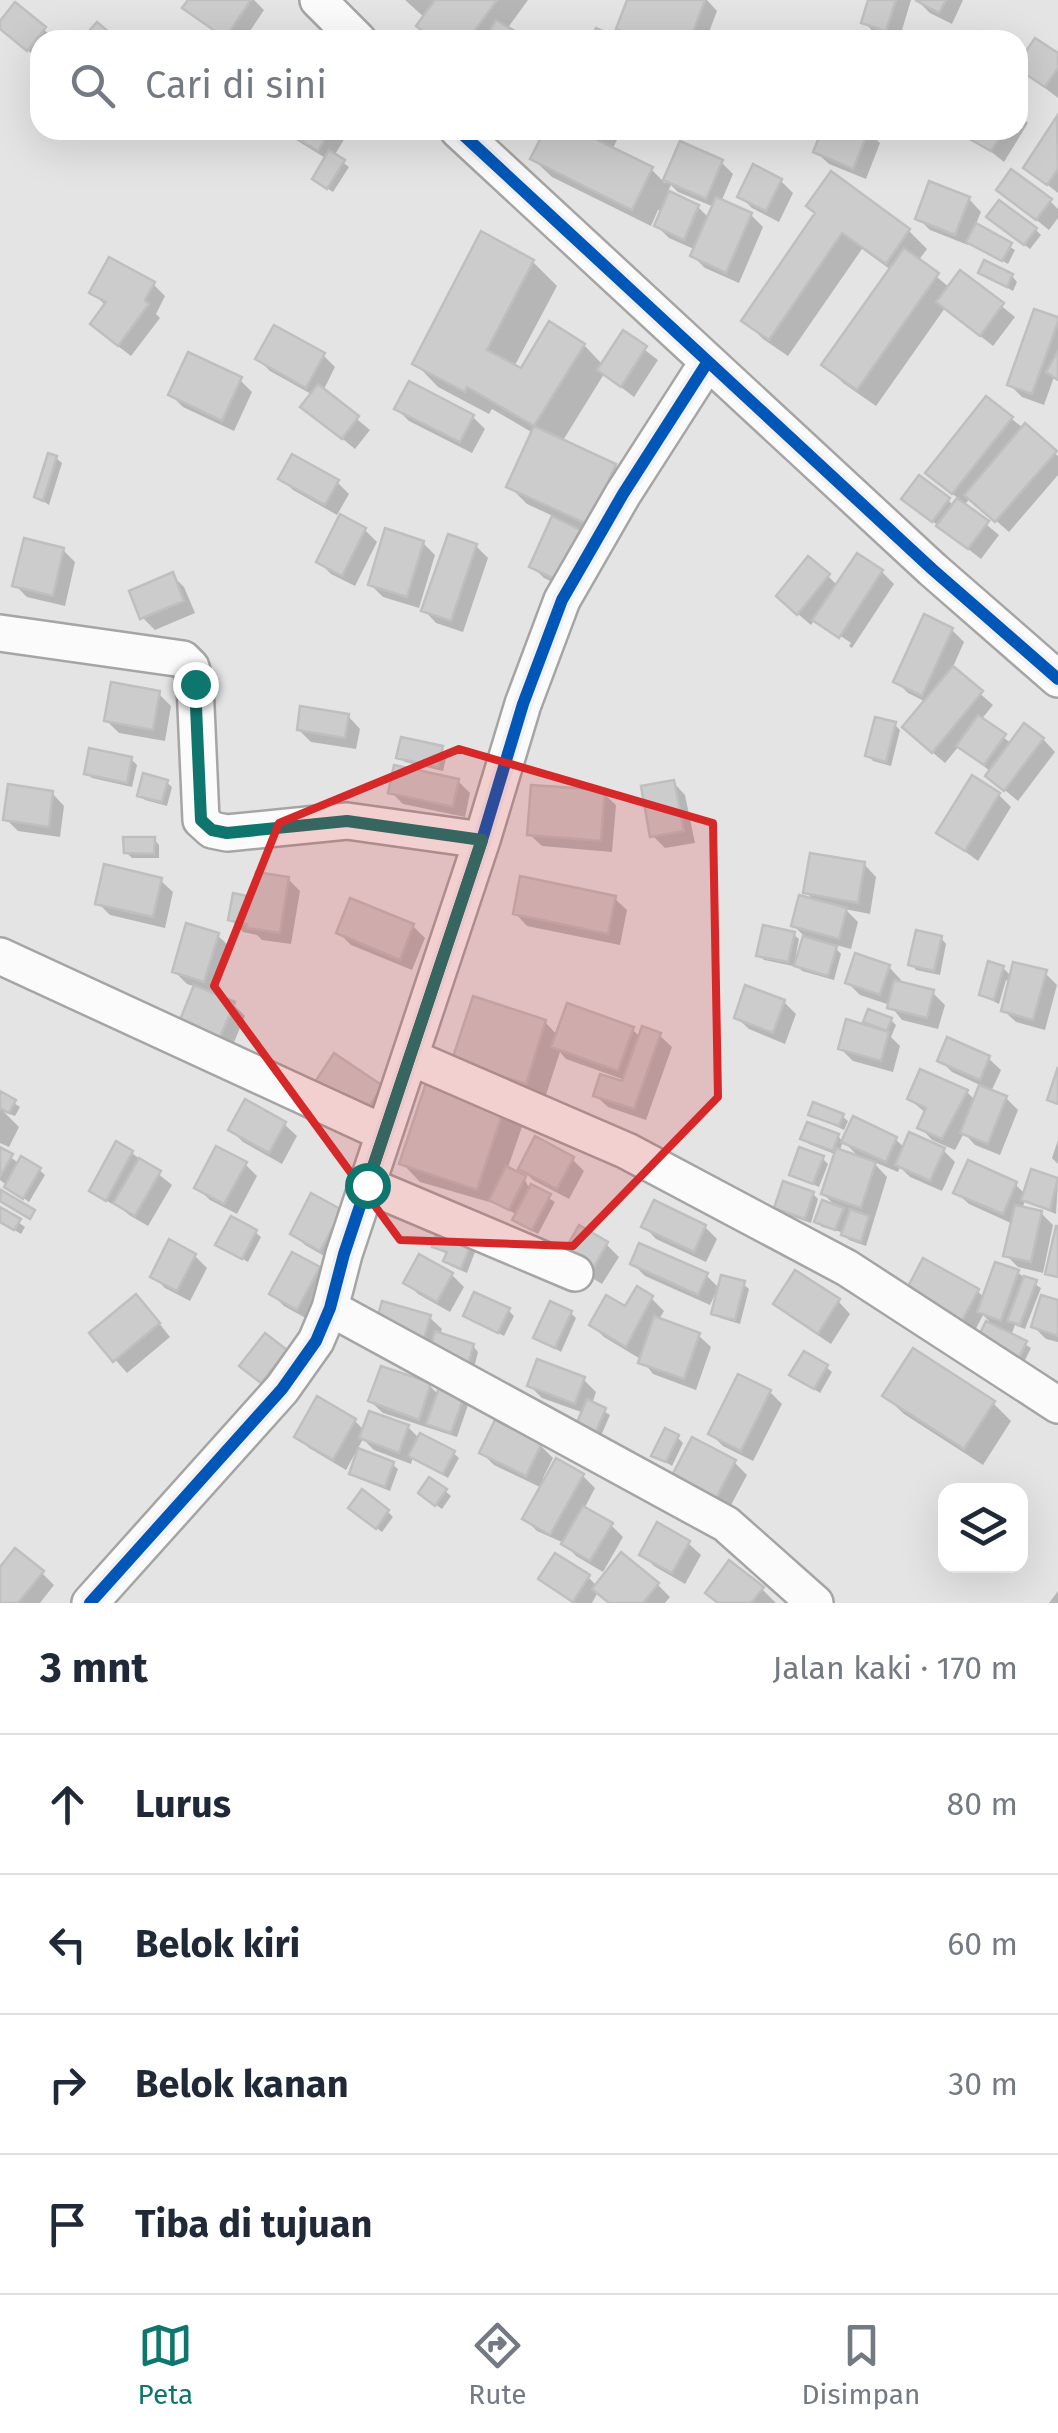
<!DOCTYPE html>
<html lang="id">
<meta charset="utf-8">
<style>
body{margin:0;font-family:"Fira Sans",sans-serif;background:#f6f6f7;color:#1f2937}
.controls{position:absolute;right:30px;bottom:30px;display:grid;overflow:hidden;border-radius:20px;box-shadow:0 10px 40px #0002}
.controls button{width:90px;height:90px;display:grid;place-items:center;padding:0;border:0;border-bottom:2px solid #e0e1e3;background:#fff;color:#1f2937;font:50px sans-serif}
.stop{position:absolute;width:30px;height:30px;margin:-22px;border:8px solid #0f766e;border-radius:50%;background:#fff}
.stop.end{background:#0f766e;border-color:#fff;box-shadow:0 2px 10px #0008}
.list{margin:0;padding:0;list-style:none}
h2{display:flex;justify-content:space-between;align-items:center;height:130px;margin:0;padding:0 40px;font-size:42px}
h2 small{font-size:32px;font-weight:400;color:#747a83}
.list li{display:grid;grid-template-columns:65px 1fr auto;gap:30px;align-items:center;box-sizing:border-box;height:140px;padding:0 40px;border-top:2px solid #e0e1e3}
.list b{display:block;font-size:38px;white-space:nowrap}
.list em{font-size:32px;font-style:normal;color:#747a83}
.icon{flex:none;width:55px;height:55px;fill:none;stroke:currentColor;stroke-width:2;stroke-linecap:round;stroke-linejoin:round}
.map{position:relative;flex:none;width:1058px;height:1603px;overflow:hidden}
.search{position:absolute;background:#fff;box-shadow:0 10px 40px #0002;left:30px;right:30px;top:30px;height:110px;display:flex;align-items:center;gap:25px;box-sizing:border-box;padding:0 35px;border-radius:30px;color:#747a83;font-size:38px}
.sheet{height:690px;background:#fff}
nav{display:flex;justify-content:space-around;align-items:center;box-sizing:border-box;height:140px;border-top:2px solid #e0e1e3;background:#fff;font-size:28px;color:#747a83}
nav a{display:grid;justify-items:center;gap:5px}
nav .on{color:#0f766e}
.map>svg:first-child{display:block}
</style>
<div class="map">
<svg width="1058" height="1603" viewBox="0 0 1058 1603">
<rect width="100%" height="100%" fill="#e4e4e5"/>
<path fill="#0003" fill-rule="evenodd" d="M191,0H254L264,10L244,40H227L186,7Z
M405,0H528L507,29L525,40H433L419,26L425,18Z
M629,0H707L717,11L706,40H630L619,28Z
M870,0H911L899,40H864L867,34L881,40L864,22Z
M917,0H963L952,24L930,13Z
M16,6L56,40H40V61L0,26Z
M1058,56V98L1018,67Z
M1018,113L1028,123L1004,162L974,138L979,130H1018Z
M1058,120V193L1026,168Z
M280,130H337L345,138L334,156L349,167L333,192L320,184L327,159Z
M548,130H622L612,150L651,169L665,183L682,144L721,162L733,174L721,202L751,215L763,227L739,283L705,268L693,256L696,250L669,238L657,226L662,212L658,210L651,226L552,177L533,159ZM671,185L678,192L714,207L709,218L698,207L667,193Z
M825,130H866L880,143L866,179L829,164L816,152Z
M832,175L909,231L927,249L918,261L950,288L961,273L1015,317L993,346L945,308L876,406L843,383L825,365L891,270L862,249L788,356L763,339L744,320L817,214Z
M781,181L793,193L779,222L752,208L740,196Z
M999,190L1050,201L1058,209V218L1049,230Z
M969,199L981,212L975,226L1015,250L1008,264L969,241L968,245L930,230L918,218Z
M995,222L1035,229L1041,235L1030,249Z
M533,262L557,286L514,367L522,371L584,345L603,365L624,334L658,360L634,397L604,374L562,442L615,466L633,485L607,541L574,527L591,544L570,590L544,578L532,566L555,517L527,504L509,486L533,433L492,409L489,414L438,387L415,363Z
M981,273L1012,276L1017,282L1013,291Z
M153,284L165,296L156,314L160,318L131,356L105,336L106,306L92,292Z
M1058,320V380L1054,377L1044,405L1022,397L1009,384Z
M323,355L335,367L323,391L370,430L355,449L304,407L313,395L270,371L258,359Z
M240,380L252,392L234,431L183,407L171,395Z
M987,399L1058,456V475L1009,532L970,498L964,506L999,535L981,559L904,499L948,500L954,506L959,499L941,485Z
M397,409L473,417L485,429L472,453L409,421Z
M56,458L62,463L49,505L37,497Z
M281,478L337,482L349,494L337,515L293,490Z
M365,530L377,542L355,586L331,574L319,562Z
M423,543L435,555L419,608L383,597L371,585Z
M476,546L488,558L463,632L436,623L424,610Z
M63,550L75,562L65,606L27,597L15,585Z
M882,572L894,584L852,648L849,646L851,643L826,626V630L815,619L811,625L791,608L828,576L838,586Z
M172,575L184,587L195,613L155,630L143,618Z
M952,630L964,642L952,669L993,705L981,720L1012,744L1043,739L1055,752L1018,801L988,776L991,772L959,746L945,763L917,739L926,702L908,693L896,681Z
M159,694L171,706L165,741L119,733L107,721Z
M348,716L360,729L356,749L311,742L299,730Z
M895,725L900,730L891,766L873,761L868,755Z
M441,749L447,754L443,771L405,762L399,757Z
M131,759L137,765L132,787L92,778L87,773Z
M458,781L470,793L465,817L403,804L391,792Z
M166,782L172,787L167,806L145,800L140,795Z
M673,782L685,795L695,843L665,848L653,836Z
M52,793L64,806L60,837L18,831L6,819Z
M603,793L616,805L612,852L542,846L529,834Z
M999,795L1011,807L978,861L939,832Z
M154,839L159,845V858H132L126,852Z
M864,864L876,877L870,914L845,909L858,922L851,949L832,944L841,954L834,980L802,971L794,963L793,966L764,960L759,955L793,934L799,939L796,954L800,955L805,937L794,926L816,902L806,892Z
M288,879L300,891L291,944L262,940L257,935L243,932L231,920L254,900Z
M160,880L173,892L165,928L110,915L98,903Z
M614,898L627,910L620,945L527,926L515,913Z
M413,926L425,938L412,970L351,945L339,933Z
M217,935L230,947L215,996L233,1004L245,1016L232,1047L195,1031L183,1019L196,987L187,984L174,971Z
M941,938L946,944L940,975L916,970L911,964Z
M889,967L901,980L900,984L933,993L945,1005L938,1029L902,1020L890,1005L860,995L848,983Z
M1003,968L1012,977L1045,973L1057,985L1045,1030L1016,1022L1003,1010L1011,982L1006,980L999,1004L981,995Z
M784,1002L796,1014L785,1044L749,1029L736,1017Z
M891,1020L896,1025L891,1037L900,1046L893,1072L853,1061L841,1049L875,1030L866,1021Z
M545,1022L558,1036L632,1029L641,1038L659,1035L672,1047L646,1120L608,1107L595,1095L624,1085L625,1080L566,1059L560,1052L544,1101L473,1078Z
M334,1057L381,1088L376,1126Z
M988,1058L1001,1070L991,1092L1006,1098L1018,1110L1000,1155L975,1145L964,1133L955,1150L932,1140L920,1127L926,1113L909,1099L967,1092L976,1101L982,1086L952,1072L940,1060Z
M0,1094L20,1107L15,1116L4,1112L19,1127L9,1147L0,1143Z
M503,1108L522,1127L507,1170L524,1178L528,1186L555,1202L538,1234L521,1225L515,1220L518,1215L496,1204L420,1182L402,1163Z
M811,1114L842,1116L848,1121L844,1130Z
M284,1124L297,1136L282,1164L243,1142L231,1130Z
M838,1136L843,1142L839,1152L862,1160L844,1142L895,1139L905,1148L943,1150L955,1162L942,1191L910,1177L900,1167L898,1172L872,1161L887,1177L866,1246L849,1240L841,1232L822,1227L817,1222L839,1209L823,1194L837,1155L809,1144L803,1138Z
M1058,1140V1164L1052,1158Z
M0,1150L20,1164L39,1170L45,1175L29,1202L0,1180Z
M132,1153L172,1185L148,1226L129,1215L114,1201L112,1204L92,1191Z
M822,1158L828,1164L819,1187L792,1174Z
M572,1159L584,1171L569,1199L533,1180L521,1168Z
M245,1164L257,1176L237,1214L210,1200L197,1188Z
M1033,1172L1058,1181L1056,1214L1025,1201L1022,1209L1041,1213L1053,1225L1043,1273L1018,1267L1006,1255L1013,1224L969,1204L956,1192L1015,1184L1026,1195Z
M813,1194L818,1199L811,1223L782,1213L776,1208Z
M0,1210L25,1227L21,1234L0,1221Z
M341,1212L333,1261L305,1245L293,1233Z
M644,1226L705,1227L717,1239L706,1262L656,1239Z
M255,1232L261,1237L248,1262L218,1244Z
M478,1244L467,1273L451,1266L446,1261L448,1255L435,1246Z
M606,1244L619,1257L602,1284L576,1268Z
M195,1256L207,1268L190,1301L165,1288L153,1276Z
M633,1264L706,1275L720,1289L743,1284L749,1289L740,1324L720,1318L714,1313L719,1293L716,1292L710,1305L645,1276Z
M318,1269L330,1281L309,1320L284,1306L272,1294Z
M1018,1273L1041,1288L1025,1329L1015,1325L1011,1336L1031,1348L1022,1366L979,1342L989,1321L983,1315L971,1338L917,1309L977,1291L985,1298Z
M452,1275L464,1287L450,1312L418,1294L406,1282Z
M651,1298L664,1311L658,1321L698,1335L711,1347L696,1390L653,1374L642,1360L604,1337L592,1325Z
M838,1301L850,1314L831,1344L789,1316L777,1304Z
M1058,1303V1342L1046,1339L1034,1327Z
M148,1309L170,1337L127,1373L92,1333Z
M508,1310L514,1316L504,1336L466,1316Z
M571,1313L576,1318L561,1352L536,1337Z
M429,1317L442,1329L440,1335L473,1346L478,1352L474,1368L389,1342Z
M285,1352L290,1357L267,1387L248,1371Z
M539,1362L584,1380L596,1392L592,1404L610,1415L596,1447L584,1413L542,1398L530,1386Z
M826,1367L832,1372L820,1393L793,1375Z
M430,1386L439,1395L462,1399L468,1405L457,1437L383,1413L370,1401Z
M770,1392L782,1404L753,1461L723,1446L711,1434Z
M885,1396L993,1403L1011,1421L983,1465L904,1414Z
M355,1421L365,1431L408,1427L420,1439L453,1453L459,1458L448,1478L413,1457L411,1464L374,1450L363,1439L346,1470L309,1448L297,1436Z
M496,1424L541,1446L553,1458L543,1478L583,1476L595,1488L584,1509L611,1525L623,1537L603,1572L576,1556L564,1543L537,1531L525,1519L542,1488L494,1465L482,1453Z
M677,1437L683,1443L672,1466L654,1455Z
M693,1441L734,1462L747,1475L723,1520Z
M392,1464L398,1469L390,1491L357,1478L352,1473Z
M445,1491L451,1496L442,1509L426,1498Z
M388,1512L393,1517L382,1532L357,1513Z
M688,1543L701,1555L685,1584L654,1566L642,1554Z
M0,1571L42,1573L54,1585L40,1603H0Z
M588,1577L597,1586L658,1585L670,1597L665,1603H609L598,1592L592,1603H572L541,1579Z
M762,1589L776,1603H718Z
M1058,1591V1603H1049Z"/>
<path fill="#cdcccc" stroke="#c0bfbf" stroke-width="2.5" d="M188,0H251L225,38L182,8Z
M435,0H497L468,40H434L416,26Z
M627,0H705L690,40H644L616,29Z
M868,0H896L886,31L861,23Z
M915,0H946L939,13Z
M15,2L46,27L27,51L0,29V21Z
M496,20L530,40H484Z
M97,22L118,40H81Z
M596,28L621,40H590Z
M1035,38L1058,53V68L1045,87L1018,69V63Z
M1057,116L1058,169L1047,185L1023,168Z
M284,130H330L318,151Z
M545,130H595L591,137L653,167L632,210L530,159Z
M822,130H869L853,169L813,152Z
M976,130H1005L991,151L970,139Z
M680,141L723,160L706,199L663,180Z
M329,150L345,160L327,189L312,179Z
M753,164L782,179L766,211L737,197Z
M1011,169L1052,199L1036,220L996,190Z
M831,171L910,229L886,264L842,233L769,340L741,321L815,213L806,206Z
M929,181L970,197L955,235L915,219Z
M669,191L699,205L684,240L654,226Z
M716,197L752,213L726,273L690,256Z
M999,200L1037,228L1024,245L986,217Z
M976,223L1012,243L1002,261L966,242Z
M481,231L534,260L487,350L521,368L549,321L585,344L534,426L467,387L465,392L412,364Z
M904,248L939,273L857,390L821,365Z
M109,257L155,282L145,300L149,304L118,346L90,324L106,302L89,293Z
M984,260L1013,274L1007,287L978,273Z
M960,270L1004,303L980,336L936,302Z
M1034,309L1058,317V322L1032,394L1007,385Z
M274,325L325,353L306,388L255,359Z
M623,330L647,346L621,387L597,370Z
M1058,351V380L1046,372Z
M188,352L242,377L222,421L168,395Z
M409,381L474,415L460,442L394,409Z
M318,384L359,416L342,439L300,407Z
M986,396L1013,417L952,494L925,473Z
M1025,423L1057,451L995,522L964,495Z
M534,426L616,464L589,525L506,487Z
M48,453L57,456L43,501L34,497Z
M292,454L339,480L325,505L278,479Z
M919,475L950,498L932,522L901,499Z
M957,498L989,521L968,549L936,526Z
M340,514L366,528L342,576L316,562Z
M552,516L580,530L557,580L529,567Z
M385,528L424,541L407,597L368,585Z
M448,534L477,544L451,621L421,611Z
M24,538L64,548L53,596L12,586Z
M857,553L883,570L839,638L812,620Z
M808,556L830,574L797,615L776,596Z
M173,572L184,601L140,619L129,591Z
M924,614L953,628L922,696L893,682Z
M953,666L983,691L932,753L902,727Z
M111,682L160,691L153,730L104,721Z
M300,706L349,714L345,738L297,730Z
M978,715L1006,734L984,765L956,746Z
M875,717L896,722L886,762L865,756Z
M1024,723L1044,738L1004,791L985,776Z
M401,737L443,746L438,767L396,758Z
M89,748L132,757L127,783L84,774Z
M394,765L459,779L453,807L388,793Z
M143,773L168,780L162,802L137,796Z
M972,775L1000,793L965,851L936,833Z
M674,780L684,831L650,837L641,786Z
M8,784L53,791L49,827L3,820Z
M531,785L605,790L601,841L527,835Z
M123,837H155L154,854L124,853Z
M810,853L865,862L858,903L803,893Z
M104,864L162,878L153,917L95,904Z
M256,872L289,877L280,933L247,928V924L228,920L233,893L252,897Z
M520,876L616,896L608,934L513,914Z
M799,895L847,908L839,939L791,926Z
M350,898L414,924L400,960L336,933Z
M186,923L219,933L204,982L172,972Z
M763,925L795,932L788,962L756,956Z
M916,930L942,936L934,971L908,965Z
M803,936L837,946L828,976L794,966Z
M855,953L890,965L880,995L845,983Z
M988,961L1004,966L994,1000L979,995Z
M1013,962L1047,970L1033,1020L1001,1011Z
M894,980L934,990L927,1018L887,1008Z
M194,985L235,1002L220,1037L180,1020Z
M745,985L785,1000L773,1033L734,1018Z
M473,996L546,1020L526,1084L452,1060Z
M567,1003L634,1027L618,1071L551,1047Z
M868,1009L892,1018L887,1031L863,1022Z
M846,1019L889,1032L881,1061L838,1049Z
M642,1026L661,1033L634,1109L593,1096L600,1074L622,1081Z
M947,1037L990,1056L980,1080L937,1061Z
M334,1053L383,1086L363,1115L315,1082Z
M1058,1067V1104L1047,1100Z
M920,1069L968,1090L942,1139L917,1128L926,1108L907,1099Z
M427,1080L505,1106L477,1190L399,1164Z
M979,1085L1007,1096L988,1144L960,1133Z
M0,1091L16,1100L9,1113L0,1108Z
M245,1099L286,1122L269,1153L228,1130Z
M813,1102L844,1114L839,1126L808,1115Z
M853,1116L897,1137L886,1162L841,1142Z
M807,1122L839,1134L833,1151L800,1139Z
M909,1132L945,1148L930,1181L895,1165Z
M535,1136L574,1157L557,1189L518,1169Z
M116,1141L133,1151L106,1201L89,1191Z
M216,1146L247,1162L224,1204L194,1188Z
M0,1147L13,1154L0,1177Z
M799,1147L824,1156L813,1184L789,1175Z
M836,1148L876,1162L861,1208L821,1194Z
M21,1156L41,1168L23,1199L4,1187Z
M139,1158L161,1171L135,1216L113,1203Z
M968,1160L1017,1182L1003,1214L953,1193Z
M506,1166L526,1176L509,1210L489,1200Z
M1031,1169L1058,1178L1050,1210L1021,1200Z
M783,1181L814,1192L805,1219L774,1208Z
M531,1184L551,1194L532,1230L512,1220Z
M1,1190L35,1210L30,1219L0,1201Z
M311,1193L342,1210L320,1251L290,1234Z
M654,1200L706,1225L694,1252L641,1227Z
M822,1200L844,1208L835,1230L814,1222Z
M1015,1205L1042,1211L1031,1262L1003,1256Z
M0,1207L21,1219L14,1230L0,1222Z
M850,1209L869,1216L861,1242L841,1235Z
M231,1216L257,1230L242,1259L215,1245Z
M440,1224L474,1237L461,1269L443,1261L447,1252L432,1247Z
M579,1225L608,1242L590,1274L561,1257Z
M1056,1226H1058V1277L1045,1274Z
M169,1239L196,1254L177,1291L150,1277Z
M639,1243L708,1273L698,1295L630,1264Z
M292,1252L320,1267L297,1310L269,1294Z
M419,1254L453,1273L437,1302L403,1283Z
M923,1258L979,1289L958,1328L902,1298Z
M995,1262L1019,1270L1001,1321L977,1312Z
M795,1270L840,1299L818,1334L773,1304Z
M721,1275L745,1281L735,1320L711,1314Z
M1024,1276L1037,1280L1020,1325L1007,1321Z
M637,1286L653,1296L626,1347L589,1325L606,1295L625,1306Z
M474,1292L510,1308L498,1333L463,1316Z
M136,1294L160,1323L113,1362L89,1333Z
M1041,1295L1058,1300V1336L1031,1327Z
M382,1301L431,1315L422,1344L374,1330Z
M550,1301L572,1311L555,1348L533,1338Z
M654,1316L700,1333L684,1379L638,1363Z
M986,1321L1027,1341L1017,1362L976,1342Z
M435,1331L474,1344L467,1368L428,1356Z
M265,1333L287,1350L261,1383L239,1366Z
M913,1348L995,1401L964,1449L882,1396Z
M804,1351L828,1365L814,1389L789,1375Z
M537,1359L585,1377L575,1404L527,1386Z
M381,1366L431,1383L419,1420L368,1401Z
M738,1374L771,1390L741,1451L708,1434Z
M439,1388L464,1397L451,1433L426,1424Z
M317,1396L356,1419L333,1460L294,1437Z
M587,1399L606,1408L591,1443L572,1434Z
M369,1411L409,1425L399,1453L359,1438Z
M495,1420L542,1443L526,1476L479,1453Z
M665,1428L679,1435L666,1462L651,1456Z
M420,1433L455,1451L443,1474L408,1456Z
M692,1437L736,1460L710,1510L666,1487Z
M358,1448L394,1462L385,1487L349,1474Z
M556,1458L584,1474L550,1535L522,1519Z
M429,1477L447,1489L435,1506L418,1493Z
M362,1489L389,1510L376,1529L348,1508Z
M583,1506L613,1523L590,1561L561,1544Z
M657,1522L690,1541L672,1573L639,1555Z
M15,1548L44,1571L18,1603H0V1567Z
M621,1552L659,1583L643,1603H609L592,1589Z
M555,1553L590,1575L573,1602L538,1579Z
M729,1560L764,1587L751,1603H718L705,1593Z"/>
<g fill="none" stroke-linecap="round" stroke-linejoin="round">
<g stroke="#a5a5a5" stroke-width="40">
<path id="minor" d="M318,0L358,40
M458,130L932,569L1058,679
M0,633L183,659L191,667L195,684L201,820L212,830L227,833L347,821L482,840
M0,956L384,1133
M410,1057L627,1151L847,1268L1058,1405
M367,1185L575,1273
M330,1308L726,1524L815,1603
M90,1603L282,1389L316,1341L330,1308L344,1254L482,840L523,704L562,600L623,494L707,363"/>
</g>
<use href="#minor" stroke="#fbfbfb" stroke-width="35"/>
<g stroke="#f1f0f3" stroke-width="19">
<path id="cycleway" d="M458,130L932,569L1058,679
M90,1603L282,1389L316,1341L330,1308L344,1254L482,840L523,704L562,600L623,494L707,363"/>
</g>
<use href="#cycleway" stroke="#0057b8" stroke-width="12"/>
</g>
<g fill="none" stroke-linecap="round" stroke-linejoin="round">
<path stroke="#0f766e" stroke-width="12" d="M195,684L201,820L212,830L227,833L347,821L482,840L367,1185"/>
</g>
<path fill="#d62828" fill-opacity="0.2" stroke="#d62828" stroke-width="8" stroke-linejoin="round" d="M459,749L713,823L718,1097L573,1246L400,1240L214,986L279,823Z"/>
</svg>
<div class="controls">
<button><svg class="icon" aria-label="layers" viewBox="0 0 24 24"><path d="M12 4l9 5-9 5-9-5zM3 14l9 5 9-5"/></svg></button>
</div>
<div class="stop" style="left:367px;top:1185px"></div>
<div class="stop end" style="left:195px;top:684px"></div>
<div class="search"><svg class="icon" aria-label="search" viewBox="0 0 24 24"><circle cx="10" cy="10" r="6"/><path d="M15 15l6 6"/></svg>Cari di sini</div>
</div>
<section class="sheet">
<h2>3 mnt<small>Jalan kaki · 170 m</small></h2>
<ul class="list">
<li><svg class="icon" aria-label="ahead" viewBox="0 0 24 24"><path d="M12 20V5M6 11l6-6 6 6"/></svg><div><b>Lurus</b></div><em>80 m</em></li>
<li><svg class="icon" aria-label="left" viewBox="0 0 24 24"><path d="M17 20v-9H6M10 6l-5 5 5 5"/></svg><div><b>Belok kiri</b></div><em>60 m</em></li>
<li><svg class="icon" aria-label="right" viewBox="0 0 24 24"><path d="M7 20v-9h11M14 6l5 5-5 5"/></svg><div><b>Belok kanan</b></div><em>30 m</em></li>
<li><svg class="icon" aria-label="arrive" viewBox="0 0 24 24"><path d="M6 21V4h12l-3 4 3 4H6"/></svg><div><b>Tiba di tujuan</b></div></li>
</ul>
</section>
<nav>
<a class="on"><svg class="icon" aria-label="map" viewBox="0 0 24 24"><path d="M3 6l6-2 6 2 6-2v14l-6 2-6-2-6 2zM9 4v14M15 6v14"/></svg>Peta</a>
<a><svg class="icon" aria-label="directions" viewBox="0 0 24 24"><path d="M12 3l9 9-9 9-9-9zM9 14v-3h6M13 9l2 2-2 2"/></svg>Rute</a>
<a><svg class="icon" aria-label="saved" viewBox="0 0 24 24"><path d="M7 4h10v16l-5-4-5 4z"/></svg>Disimpan</a>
</nav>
